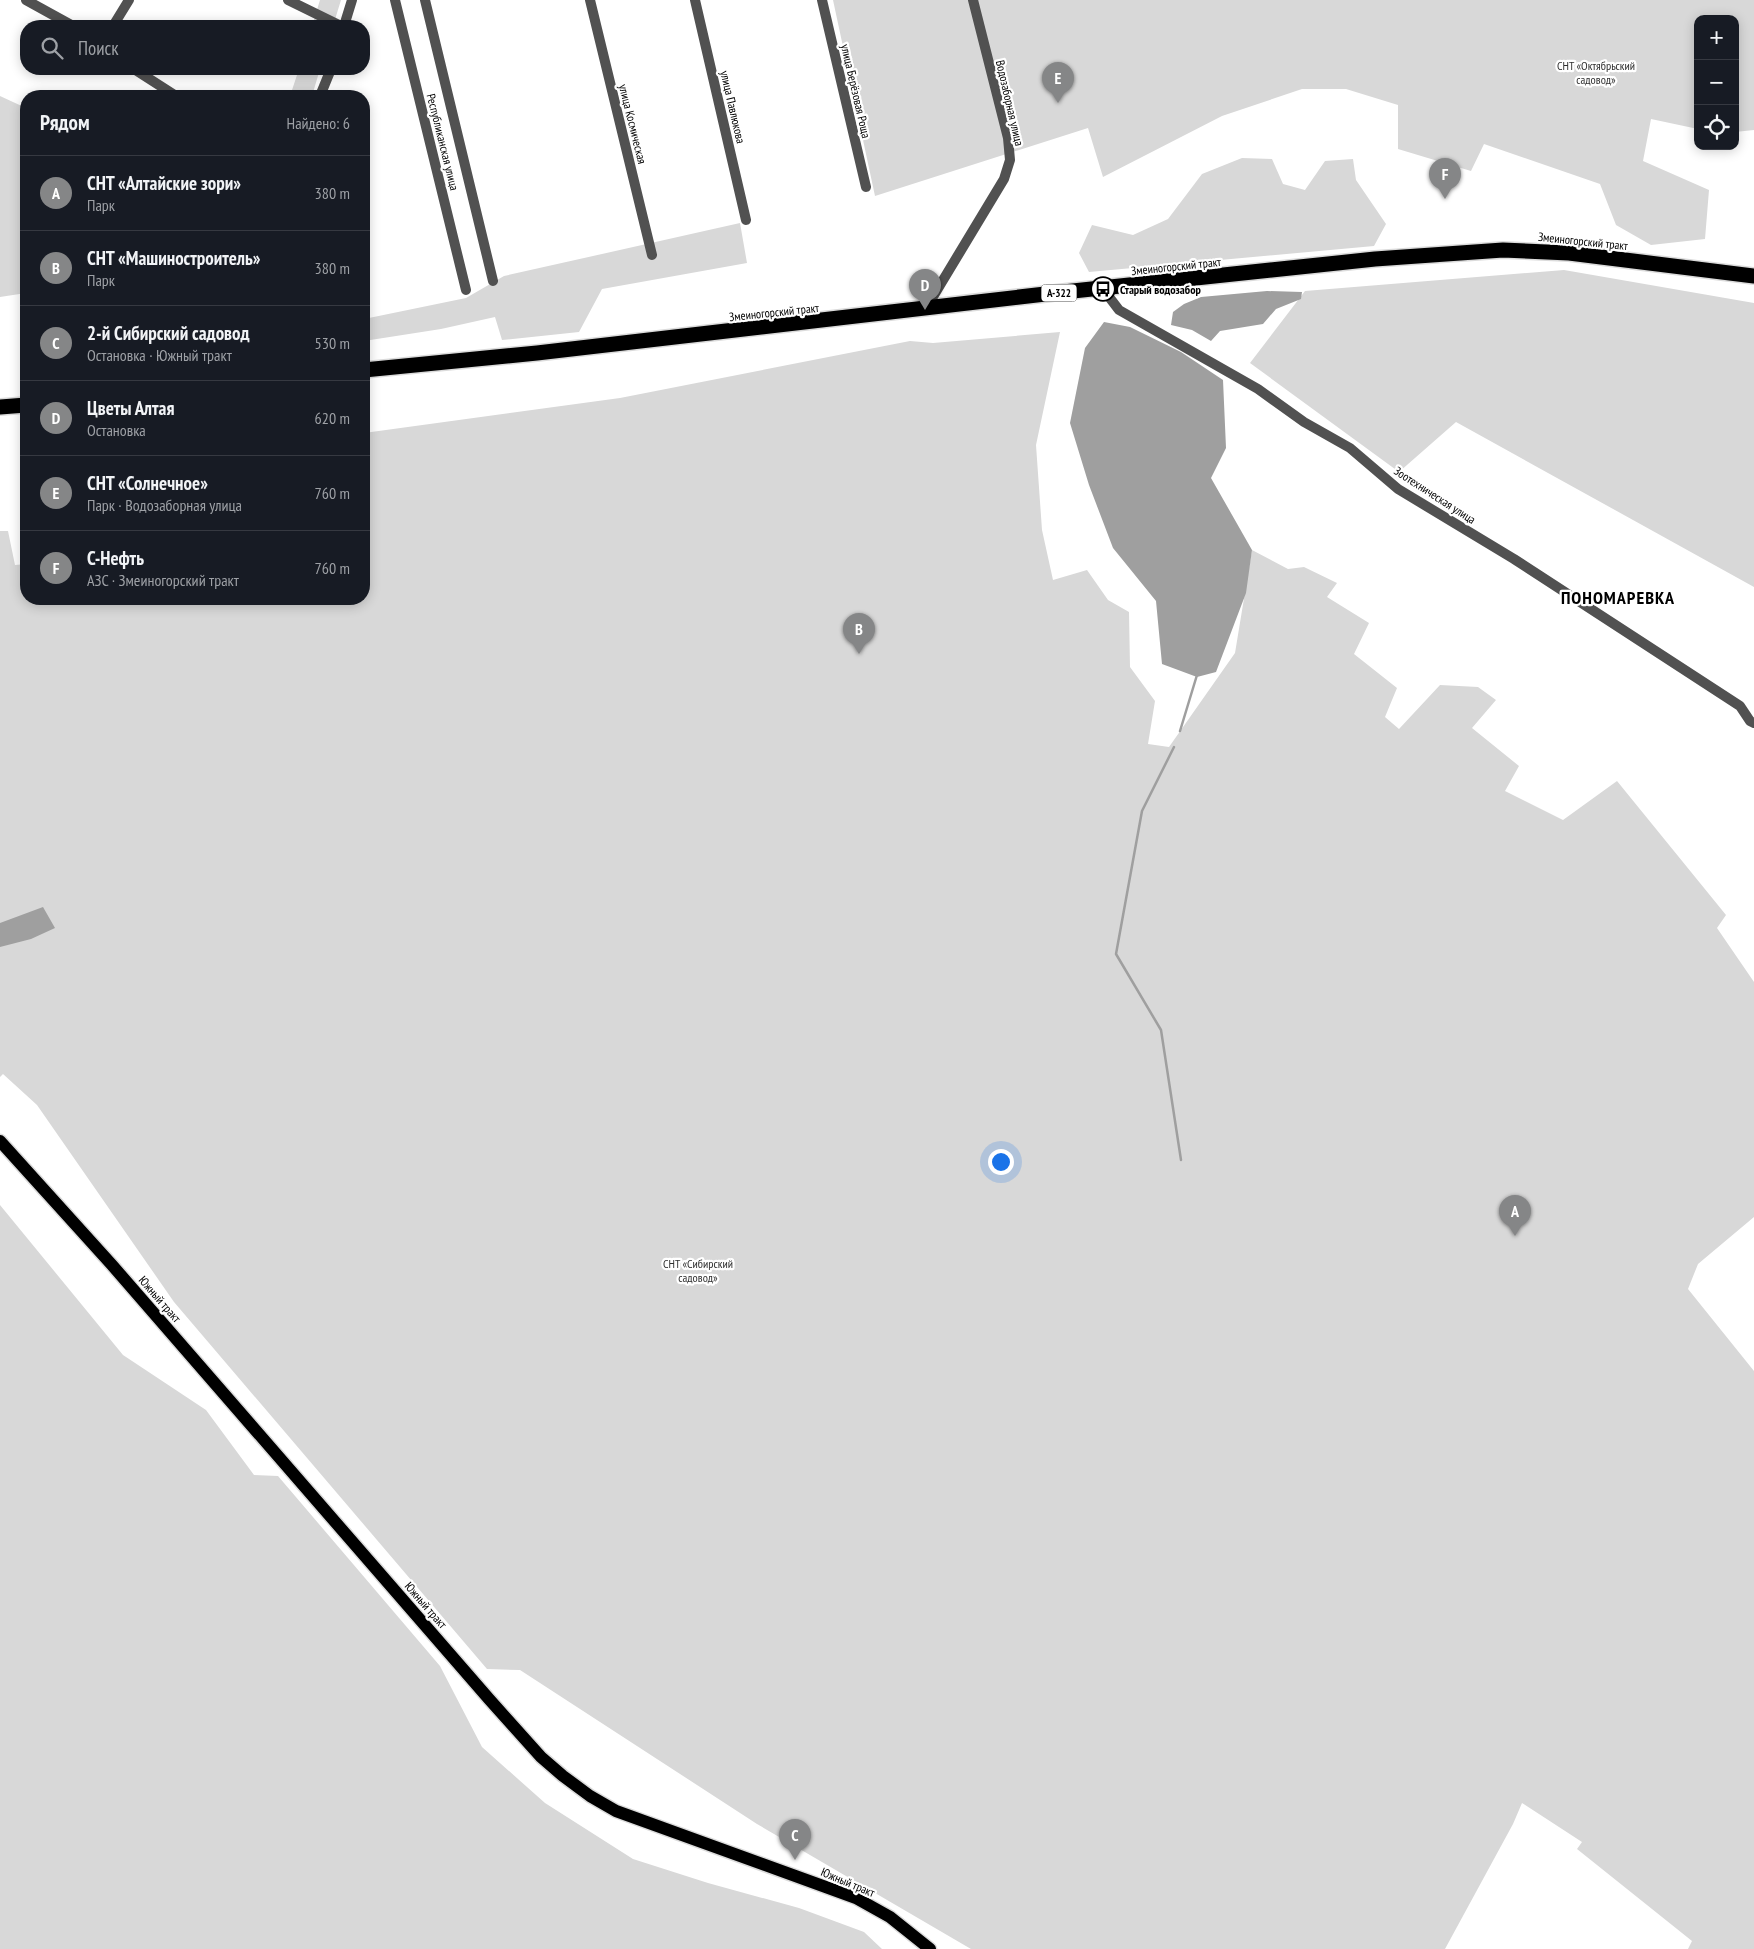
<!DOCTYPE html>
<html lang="ru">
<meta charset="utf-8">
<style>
body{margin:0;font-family:"PT Sans Narrow",sans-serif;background:#242831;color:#f1f3f6}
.controls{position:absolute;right:15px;top:15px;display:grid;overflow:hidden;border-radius:10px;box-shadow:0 2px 12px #0003}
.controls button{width:45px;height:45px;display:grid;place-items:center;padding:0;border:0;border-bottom:1px solid #363941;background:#171b24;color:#f1f3f6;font:25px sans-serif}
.you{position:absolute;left:1000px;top:1161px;width:18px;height:18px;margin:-12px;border:4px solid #fff;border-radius:50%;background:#1a73e8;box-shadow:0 0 0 8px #1a73e833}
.badge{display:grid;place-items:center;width:32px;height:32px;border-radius:50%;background:#858687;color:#fff;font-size:16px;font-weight:700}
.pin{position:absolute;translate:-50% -41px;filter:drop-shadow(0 1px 2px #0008)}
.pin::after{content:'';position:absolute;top:26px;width:18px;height:15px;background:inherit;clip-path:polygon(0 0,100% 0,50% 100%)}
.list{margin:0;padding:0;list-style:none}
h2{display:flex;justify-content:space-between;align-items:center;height:65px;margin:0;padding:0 20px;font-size:21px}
h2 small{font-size:16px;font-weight:400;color:#9ea1a6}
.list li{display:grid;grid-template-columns:32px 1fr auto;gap:15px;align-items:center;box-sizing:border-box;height:75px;padding:0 20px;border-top:1px solid #363941}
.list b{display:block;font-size:19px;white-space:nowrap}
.list p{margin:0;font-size:16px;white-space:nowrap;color:#9ea1a6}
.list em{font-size:16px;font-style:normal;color:#9ea1a6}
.icon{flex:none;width:28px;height:28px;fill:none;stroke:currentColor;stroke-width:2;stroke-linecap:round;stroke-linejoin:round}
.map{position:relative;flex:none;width:1754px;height:1949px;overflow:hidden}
.search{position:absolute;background:#171b24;box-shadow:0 2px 12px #0003;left:20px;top:20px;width:350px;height:55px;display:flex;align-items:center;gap:12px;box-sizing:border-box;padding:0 18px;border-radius:20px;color:#9ea1a6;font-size:19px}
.panel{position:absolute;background:#171b24;box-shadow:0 2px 12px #0003;left:20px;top:90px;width:350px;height:515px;border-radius:20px}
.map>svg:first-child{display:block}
</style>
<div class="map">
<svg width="1754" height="1949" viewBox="0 0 1754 1949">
<rect width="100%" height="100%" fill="#fff"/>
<path fill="#d8d8d8" d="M320,0H341L333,26H312Z
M833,0H1754V130L1735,132V19H1698V129L1651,119L1643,161L1709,190L1705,239L1651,245L1616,225L1600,184L1484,144L1471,171L1398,149V105L1346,89H1302L1222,116L1103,177L1088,128L875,196Z
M299,69H320L312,96H290Z
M0,96L26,108V293L0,297Z
M1242,158L1272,159L1283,184L1305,190L1325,161L1353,159L1356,180L1386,224L1374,246L1089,272L1079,253L1092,225L1133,235L1168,219L1202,174Z
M740,223L747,263L602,289L579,332L502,340L495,317L441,329L364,341V319L466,298L504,276Z
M1564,270L1754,303V587L1456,422L1399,472L1250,363L1305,291Z
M1060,332L1036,445L1042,530L1053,580L1087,570L1108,600L1129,612L1130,667L1155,701L1148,744L1169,747L1235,653L1252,550L1288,569L1304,567L1337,583L1327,597L1369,623L1354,654L1397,688L1385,717L1399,729L1440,685L1478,687L1496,700L1472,728L1519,766L1505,791L1563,820L1617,781L1726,915L1717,928L1754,982V1217L1698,1264L1688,1289L1754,1371V1949H1688L1692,1941L1577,1849L1582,1842L1522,1803L1513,1824L1445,1949H971L757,1824L520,1670L487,1669L174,1302L37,1105L3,1074L0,1077V531H8L15,565L26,564V599H364V433L620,398L910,341L933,343Z
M0,1205L123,1355L206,1410L254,1475L278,1476L440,1666L482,1747L545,1803L633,1859L708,1883L799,1908L864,1932L882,1949H0Z"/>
<path fill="#9f9f9f" d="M1267,291L1302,292L1301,299L1276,309L1263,324L1220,331L1211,341L1192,330L1171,325L1173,312L1184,304L1201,297Z
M1104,322L1130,327L1181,352L1223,380L1226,448L1211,478L1252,550L1246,593L1216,672L1197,677L1162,664L1156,601L1113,548L1089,485L1070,423L1085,348Z
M43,907L55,928L31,939L0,947V923Z"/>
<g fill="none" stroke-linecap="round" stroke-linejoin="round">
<path stroke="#9f9f9f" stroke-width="2.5" d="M1180,731L1197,675
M1174,747L1142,811L1116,954L1161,1030L1181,1160"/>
<g stroke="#dbdbdb" stroke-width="15">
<path id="major" d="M0,1141L112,1265L489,1699L541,1757L563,1776L590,1796L616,1811L856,1898L890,1917L930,1949"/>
</g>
<g stroke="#dbdbdb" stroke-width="18">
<path id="highway" d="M364,370L537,353L1054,293L1375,259L1503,250L1569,253L1754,276
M0,407L26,405"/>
</g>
<path stroke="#515151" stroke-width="10" d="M26,0L73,26
M288,0L341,26
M395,0L466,290
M425,0L493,281
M590,0L652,255
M695,0L746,220
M822,0L866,187
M113,26L129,0
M344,26L352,0
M134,69L176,96
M320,96L331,69
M1103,289L1119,310L1258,389L1304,422L1350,448L1398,489L1514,559L1740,706L1750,721L1754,723
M925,310L1004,179L1010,160L1008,138L973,0"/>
<use href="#major" stroke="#000" stroke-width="12"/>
<use href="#highway" stroke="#000" stroke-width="15"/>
</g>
<defs>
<g id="bus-ring" transform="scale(1.25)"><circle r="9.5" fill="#fff" stroke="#000" stroke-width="1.5"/><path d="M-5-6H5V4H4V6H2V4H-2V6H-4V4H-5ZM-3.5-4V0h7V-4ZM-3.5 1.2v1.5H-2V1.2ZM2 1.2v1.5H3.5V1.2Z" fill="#000"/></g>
</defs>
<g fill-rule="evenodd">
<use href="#bus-ring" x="1103" y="289"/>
</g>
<g text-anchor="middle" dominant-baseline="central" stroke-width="4.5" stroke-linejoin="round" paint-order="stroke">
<rect fill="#fff" stroke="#4c4c4c" stroke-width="1" x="1041.5" y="284.5" width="35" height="17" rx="4"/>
<g font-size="11" font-weight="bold" fill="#000">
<text x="1059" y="293">А-322</text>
</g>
<g font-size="12" fill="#2f2f2f" stroke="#fff">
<text x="1596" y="65">СНТ «Октябрьский<tspan x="1596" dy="14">садовод»</tspan></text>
<text x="698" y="1263">СНТ «Сибирский<tspan x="698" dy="14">садовод»</tspan></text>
</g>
<g font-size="12" fill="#000" stroke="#fff">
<text transform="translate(856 91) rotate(77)">улица Берёзовая Роща</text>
<text transform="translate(1010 103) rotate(77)">Водозаборная улица</text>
<text transform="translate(733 107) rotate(77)">улица Павлюкова</text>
<text transform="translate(633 124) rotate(76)">улица Космическая</text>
<text transform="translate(443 142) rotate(76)">Республиканская улица</text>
<text transform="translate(1583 241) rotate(6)">Змеиногорский тракт</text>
<text transform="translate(1176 266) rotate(-6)">Змеиногорский тракт</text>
<text transform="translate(774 312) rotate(-6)">Змеиногорский тракт</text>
<text transform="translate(1435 495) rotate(33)">Зоотехническая улица</text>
<text transform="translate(160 1299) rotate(49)">Южный тракт</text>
<text transform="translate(426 1605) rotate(49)">Южный тракт</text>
<text transform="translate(848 1882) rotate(23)">Южный тракт</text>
</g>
<g font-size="12" font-weight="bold" fill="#000" stroke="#fff" text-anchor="start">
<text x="1120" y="289">Старый водозабор</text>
</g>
<g font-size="18" font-weight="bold" letter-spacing="1" fill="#000" stroke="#fff">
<text x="1618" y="597">ПОНОМАРЕВКА</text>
</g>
</g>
</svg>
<div class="controls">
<button>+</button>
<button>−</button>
<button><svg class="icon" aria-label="locate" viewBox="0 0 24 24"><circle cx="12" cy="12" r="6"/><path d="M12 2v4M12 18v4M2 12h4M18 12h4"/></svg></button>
</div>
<div class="you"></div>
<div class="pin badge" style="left:1515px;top:1236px">A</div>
<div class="pin badge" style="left:859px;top:654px">B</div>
<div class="pin badge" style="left:795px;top:1860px">C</div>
<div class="pin badge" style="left:925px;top:310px">D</div>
<div class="pin badge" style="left:1058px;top:103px">E</div>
<div class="pin badge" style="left:1445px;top:199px">F</div>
<div class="search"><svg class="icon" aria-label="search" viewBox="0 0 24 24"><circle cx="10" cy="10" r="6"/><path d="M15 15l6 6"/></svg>Поиск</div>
<section class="panel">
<h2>Рядом<small>Найдено: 6</small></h2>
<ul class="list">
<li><span class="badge">A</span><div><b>СНТ «Алтайские зори»</b><p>Парк</p></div><em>380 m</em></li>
<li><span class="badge">B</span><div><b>СНТ «Машиностроитель»</b><p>Парк</p></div><em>380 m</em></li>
<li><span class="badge">C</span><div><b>2-й Сибирский садовод</b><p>Остановка · Южный тракт</p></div><em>530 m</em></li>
<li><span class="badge">D</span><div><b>Цветы Алтая</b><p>Остановка</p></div><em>620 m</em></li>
<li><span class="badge">E</span><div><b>СНТ «Солнечное»</b><p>Парк · Водозаборная улица</p></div><em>760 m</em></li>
<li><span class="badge">F</span><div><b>С-Нефть</b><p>АЗС · Змеиногорский тракт</p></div><em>760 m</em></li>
</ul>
</section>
</div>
